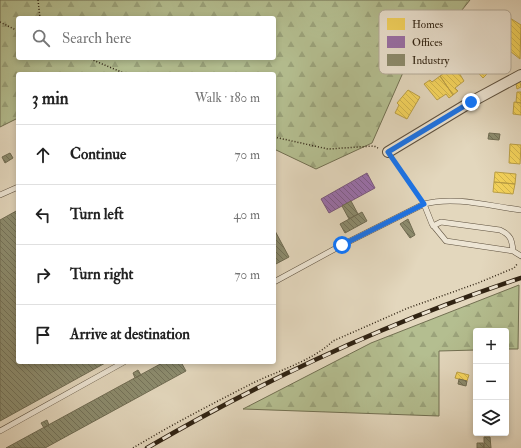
<!DOCTYPE html>
<meta charset="utf-8">
<style>
body{margin:0;font-family:"IM FELL Double Pica",serif;background:#f6f6f6;color:#222}
.controls{position:absolute;right:12px;bottom:12px;display:grid;overflow:hidden;border-radius:4px;box-shadow:0 2px 6px #0003}
.controls button{width:36px;height:36px;display:grid;place-items:center;padding:0;border:0;border-bottom:1px solid #e0e0e0;background:#fff;color:#222;font:20px sans-serif}
.stop{position:absolute;width:12px;height:12px;margin:-9px;border:3px solid #1a73e8;border-radius:50%;background:#fff}
.stop.end{background:#1a73e8;border-color:#fff;box-shadow:0 1px 4px #0008}
.list{margin:0;padding:0;list-style:none}
h2{display:flex;justify-content:space-between;align-items:center;height:52px;margin:0;padding:0 16px;font-size:17px}
h2 small{font-size:13px;font-weight:400;color:#767676}
.list li{display:grid;grid-template-columns:26px 1fr auto;gap:12px;align-items:center;box-sizing:border-box;height:60px;padding:0 16px;border-top:1px solid #e0e0e0}
.list b{display:block;font-size:15px;white-space:nowrap}
.list em{font-size:13px;font-style:normal;color:#767676}
.icon{flex:none;width:22px;height:22px;fill:none;stroke:currentColor;stroke-width:2;stroke-linecap:round;stroke-linejoin:round}
.map{position:relative;flex:none;width:521px;height:448px;overflow:hidden}
.search{position:absolute;background:#fff;box-shadow:0 2px 6px #0003;left:16px;top:16px;width:260px;height:44px;display:flex;align-items:center;gap:10px;box-sizing:border-box;padding:0 14px;border-radius:4px;color:#767676;font-size:15px}
.panel{position:absolute;background:#fff;box-shadow:0 2px 6px #0003;left:16px;top:72px;width:260px;height:292px;border-radius:4px}
.map>svg:first-child{display:block}
</style>
<div class="map">
<svg width="521" height="448" viewBox="0 0 521 448">
<defs>
<pattern id="forest-firs" width="22" height="20" patternUnits="userSpaceOnUse"><rect width="22" height="20" fill="#b4be90"/><path d="M5 1l3.5 6h-7zM16 11l3.5 6h-7z" fill="#9ba37b"/></pattern>
<pattern id="homes-back-hatch" width="6" height="6" patternUnits="userSpaceOnUse"><rect width="6" height="6" fill="#f6d55c"/><path d="M-1 5l2 2M0 0l6 6M5-1l2 2" fill="none" stroke="#d3b74f"/></pattern>
<pattern id="offices-back-hatch" width="6" height="6" patternUnits="userSpaceOnUse"><rect width="6" height="6" fill="#9970ab"/><path d="M-1 5l2 2M0 0l6 6M5-1l2 2" fill="none" stroke="#7d5c8a"/></pattern>
<pattern id="industry-back-hatch" width="6" height="6" patternUnits="userSpaceOnUse"><rect width="6" height="6" fill="#8c8c6e"/><path d="M-1 5l2 2M0 0l6 6M5-1l2 2" fill="none" stroke="#737259"/></pattern>
</defs>
<rect width="100%" height="100%" fill="#e3d7bd"/>
<filter id="stains"><feTurbulence type="fractalNoise" baseFrequency=".005" numOctaves="4"/><feColorMatrix values="0 0 0 0 .2 0 0 0 0 .09 0 0 0 0 .02 0 0 0 .5 -.17"/></filter>
<radialGradient id="worn" r=".72"><stop offset=".6" stop-color="#630" stop-opacity="0"/><stop offset="1" stop-color="#630" stop-opacity=".3"/></radialGradient>
<path fill="url(#forest-firs)" stroke="#727052" fill-rule="evenodd" d="M0,0H470L441,36L405,68L372,143L316,169L274,149V74H18V118L0,127ZM18,18H274V58H18Z
M519,285L518,349H506V331H476V350L439,351V416L243,409L371,343Z"/>
<path fill="url(#homes-back-hatch)" stroke="#bba046" d="M510,18L521,25L520,59L506,48L509,40L500,32Z
M480,45L485,50L487,48L495,57L489,63L491,70L483,78L473,67L474,60L469,55Z
M453,63L464,81L455,88L458,91L453,95L440,76L448,70L446,68Z
M440,76L453,95L449,98L446,94L437,100L424,84L430,80L432,82Z
M520,82L521,87L517,89L516,84Z
M408,90L420,97L407,119L395,113L399,105L397,103Z
M517,92H521V103L516,102Z
M514,102L521,103V115L513,114Z
M510,144L521,145L520,164L509,163Z
M495,172L516,174L515,184L494,182Z
M494,182L515,184L513,194L493,192Z
M457,372L469,375L467,381L455,378Z"/>
<path fill="url(#offices-back-hatch)" stroke="#7a597d" d="M367,173L375,188L329,213L321,199Z"/>
<path fill="url(#industry-back-hatch)" stroke="#706c53" d="M489,133L500,134L499,140L488,139Z
M10,153L13,158L5,163L2,157Z
M351,201L358,214L349,219L342,206Z
M18,210V362H107L0,421V220Z
M362,212L367,221L345,233L340,224Z
M408,219L415,235L410,238L400,224Z
M274,229L289,257L274,265Z
M164,362H181L186,371L45,448H6Z
M138,370L141,375L135,378L133,373Z
M459,379L467,381L466,386L458,384Z
M47,420L49,425L44,428L41,423Z
M484,437H490L491,448H484Z
M477,443H483L484,448H477Z"/>
<g fill="none" stroke-linecap="round" stroke-linejoin="round">
<g stroke="#5d503e" stroke-width="6">
<path id="lane" d="M0,195L18,187
M424,204L432,224L446,241L513,251L521,256
M433,226L441,222L500,230C511,235 512,240 513,251
M274,282L342,245L424,204C455,196 489,206 521,210
M0,431L124,362"/>
</g>
<g stroke="#5d503e" stroke-width="12">
<path id="street" d="M388,152L471,102L521,75"/>
</g>
<path stroke="#302313" stroke-width="1.5" stroke-dasharray="1 2" stroke-linecap="butt" d="M38,0L40,18
M0,22L18,31
M88,58L126,74
M274,137L328,149L374,146L378,148
M393,160L420,198
M133,448C171,425 210,405 249,385C276,371 311,362 333,341L408,308L478,283L514,268L518,263"/>
<use href="#lane" stroke="#ede5d4" stroke-width="5"/>
<use href="#street" stroke="#ede5d4" stroke-width="10"/>
<g stroke="#302313" stroke-width="4.5">
<path id="rail" d="M147,448C265,379 392,321 521,278"/>
</g>
<use href="#rail" stroke="#ede5d4" stroke-width="3" stroke-dasharray="9" stroke-linecap="butt"/>
</g>
<g fill="none" stroke-linecap="round" stroke-linejoin="round">
<path stroke="#1a73e8" stroke-width="5" d="M342,245L424,204L388,152L471,102"/>
</g>
<rect x="379" y="10" width="132" height="64" rx="6" fill="#ede5d4" stroke="#b4ab9a" stroke-width="1"/>
<rect x="387" y="18" width="18" height="12" fill="#f6d55c"/>
<rect x="387" y="36" width="18" height="12" fill="#9970ab"/>
<rect x="387" y="54" width="18" height="12" fill="#8c8c6e"/>
<g font-size="11" fill="#302313">
<text x="412" y="28">Homes</text>
<text x="412" y="46">Offices</text>
<text x="412" y="64">Industry</text>
</g>
<rect width="100%" height="100%" filter="url(#stains)"/>
<rect width="100%" height="100%" fill="url(#worn)"/>
</svg>
<div class="controls">
<button>+</button>
<button>−</button>
<button><svg class="icon" aria-label="layers" viewBox="0 0 24 24"><path d="M12 4l9 5-9 5-9-5zM3 14l9 5 9-5"/></svg></button>
</div>
<div class="stop" style="left:342px;top:245px"></div>
<div class="stop end" style="left:471px;top:102px"></div>
<div class="search"><svg class="icon" aria-label="search" viewBox="0 0 24 24"><circle cx="10" cy="10" r="6"/><path d="M15 15l6 6"/></svg>Search here</div>
<section class="panel">
<h2>3 min<small>Walk · 180 m</small></h2>
<ul class="list">
<li><svg class="icon" aria-label="ahead" viewBox="0 0 24 24"><path d="M12 20V5M6 11l6-6 6 6"/></svg><div><b>Continue</b></div><em>70 m</em></li>
<li><svg class="icon" aria-label="left" viewBox="0 0 24 24"><path d="M17 20v-9H6M10 6l-5 5 5 5"/></svg><div><b>Turn left</b></div><em>40 m</em></li>
<li><svg class="icon" aria-label="right" viewBox="0 0 24 24"><path d="M7 20v-9h11M14 6l5 5-5 5"/></svg><div><b>Turn right</b></div><em>70 m</em></li>
<li><svg class="icon" aria-label="arrive" viewBox="0 0 24 24"><path d="M6 21V4h12l-3 4 3 4H6"/></svg><div><b>Arrive at destination</b></div></li>
</ul>
</section>
</div>
